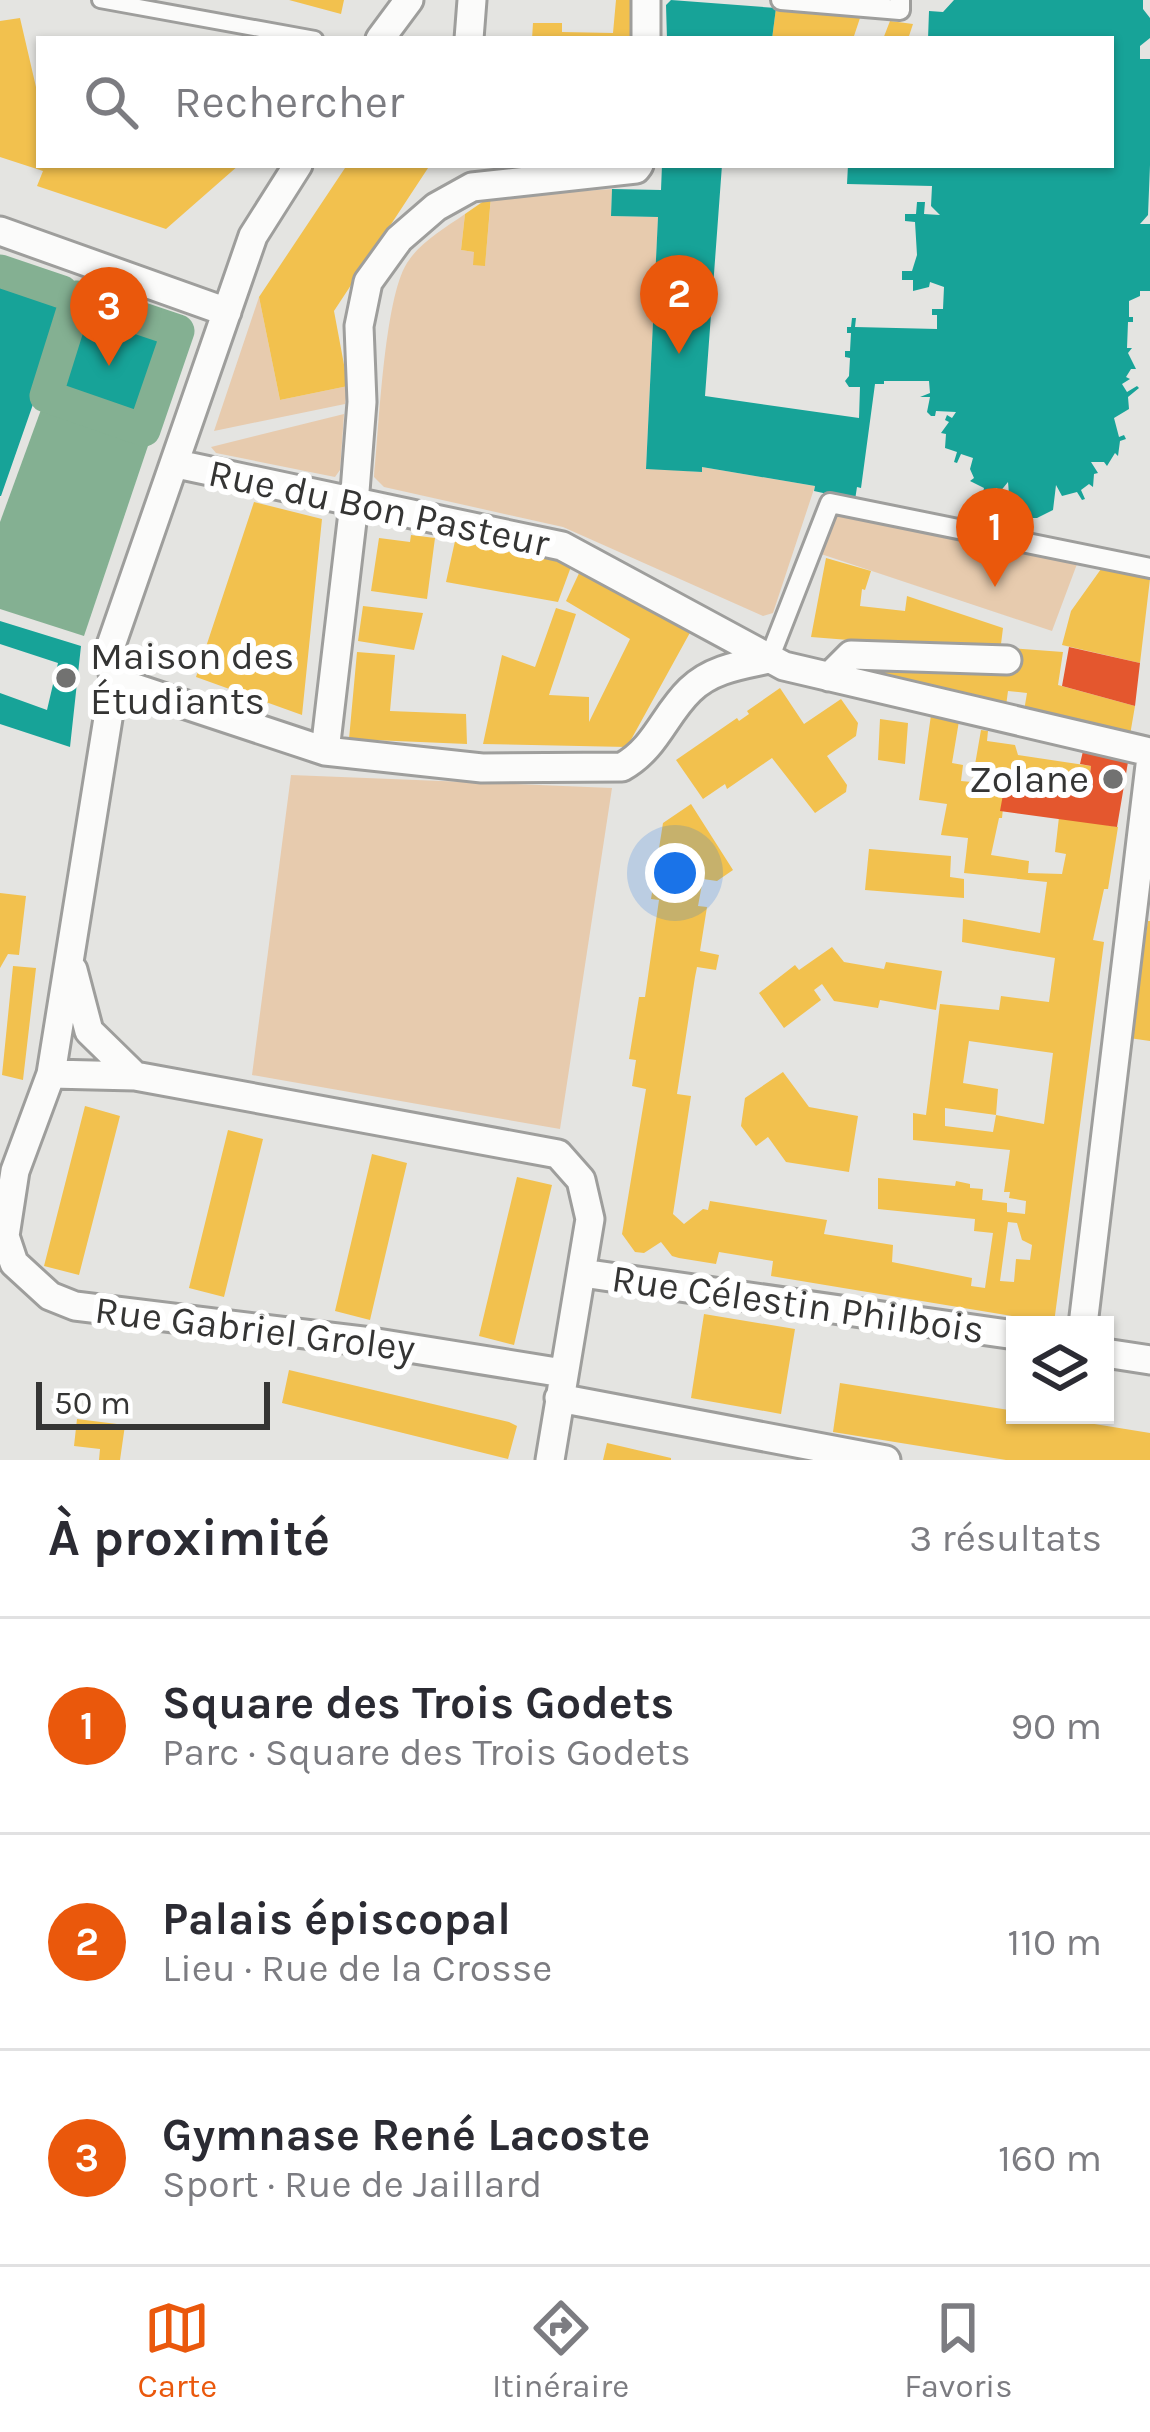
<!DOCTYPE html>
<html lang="fr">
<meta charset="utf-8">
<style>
body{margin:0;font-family:Karla,sans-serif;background:#f2f2f3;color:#2b2b33}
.controls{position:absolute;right:36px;bottom:36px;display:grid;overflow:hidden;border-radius:0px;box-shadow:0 3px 9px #0004}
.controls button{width:108px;height:108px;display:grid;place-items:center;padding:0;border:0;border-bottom:3px solid #e1e1e2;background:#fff;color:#2b2b33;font:60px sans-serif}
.scale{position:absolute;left:36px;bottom:30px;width:234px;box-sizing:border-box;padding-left:12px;border:6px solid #353534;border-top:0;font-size:33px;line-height:42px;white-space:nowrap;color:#353534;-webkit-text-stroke:9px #fff;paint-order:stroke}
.you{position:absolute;left:675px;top:873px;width:42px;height:42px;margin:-30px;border:9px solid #fff;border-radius:50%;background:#1a73e8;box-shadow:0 0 0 18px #1a73e833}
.badge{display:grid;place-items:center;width:78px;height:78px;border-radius:50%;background:#ea580c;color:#fff;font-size:39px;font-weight:700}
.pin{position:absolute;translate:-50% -99px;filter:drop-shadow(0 3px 6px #0008)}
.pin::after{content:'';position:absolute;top:63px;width:42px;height:36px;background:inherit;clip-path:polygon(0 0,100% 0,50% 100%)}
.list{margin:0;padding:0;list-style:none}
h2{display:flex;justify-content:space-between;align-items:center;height:156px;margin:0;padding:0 48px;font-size:51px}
h2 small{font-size:39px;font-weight:400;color:#7c7c81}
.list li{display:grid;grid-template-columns:78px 1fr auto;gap:36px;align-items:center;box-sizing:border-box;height:216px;padding:0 48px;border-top:3px solid #e1e1e2}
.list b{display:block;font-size:45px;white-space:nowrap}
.list p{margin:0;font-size:39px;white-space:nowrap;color:#7c7c81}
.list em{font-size:39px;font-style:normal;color:#7c7c81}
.icon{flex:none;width:66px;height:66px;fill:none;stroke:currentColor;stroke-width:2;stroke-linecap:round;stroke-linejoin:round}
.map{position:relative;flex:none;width:1150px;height:1460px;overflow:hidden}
.search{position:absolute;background:#fff;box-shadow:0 3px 9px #0004;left:36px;right:36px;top:36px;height:132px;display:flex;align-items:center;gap:30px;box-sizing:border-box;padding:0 42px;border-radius:0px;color:#7c7c81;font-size:45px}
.sheet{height:804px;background:#fff}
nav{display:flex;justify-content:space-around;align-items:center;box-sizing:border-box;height:168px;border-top:3px solid #e1e1e2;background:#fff;font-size:33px;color:#7c7c81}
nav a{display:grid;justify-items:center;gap:6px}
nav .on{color:#ea580c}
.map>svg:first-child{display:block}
</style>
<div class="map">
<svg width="1150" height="1460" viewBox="0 0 1150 1460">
<rect width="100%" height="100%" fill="#e4e4e1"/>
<path fill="#e7cbae" d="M612,189L611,216L658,217L646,468L701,472L702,467L815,486L773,613L763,616L563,527L384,487L374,477C379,429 384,299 407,263C420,242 445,228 465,214L461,250L474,252L485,265L491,197Z
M259,297L280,400L348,386L345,404L214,431Z
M344,414L340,470L335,477L216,453L211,447Z
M830,503L1080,556L1052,631L809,550Z
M291,775L612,788L560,1129L252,1075Z"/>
<path fill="#84b092" d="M46,396L152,434L84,636L0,609V522Z"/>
<path fill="#f2c14e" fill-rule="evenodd" d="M289,0H344L341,14Z
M616,0H634V39H532L533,23H562V32L613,33Z
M776,8L860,18L853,39H772Z
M20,18L39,100V165H239L166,229L37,186L43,171L0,157V21Z
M890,21L913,24L908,39H883Z
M347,165H430L334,311L348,386L280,400L259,297Z
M491,196L485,266L473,265L474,252L461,250L465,214Z
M254,502L322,519L302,715L196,677Z
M411,535L435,538L427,599L371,591L379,538L410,542Z
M455,541L572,564L558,602L446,582Z
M826,558L871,571L865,590L862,589L860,606L905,611L907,596L1003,628L1000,652L811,637Z
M581,569L692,629L627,747L483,744L502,655L535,667L556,608L576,614L549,695L589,697V722L630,639L566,601Z
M1101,569L1150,579L1140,663L1062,645L1071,611Z
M363,606L423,613L414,650L358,641Z
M1010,648L1063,652L1058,685L1135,706L1130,735L1024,711L1027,693L1008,691L1006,706L876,676L877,662Z
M357,652L395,655L390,711L466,714L467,744L349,739Z
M780,688L804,724L841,699L858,723L856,736L827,756L847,785L846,792L815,813L772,758L727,789L725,784L703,799L676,760L737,718L739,721L749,714L747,711Z
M931,715L959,721L952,763L963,765L961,781L972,782L981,730L988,731L987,741L1015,745L1018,755L1091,766L1088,789L1006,778L1002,818H999L991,855L1029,861L1028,873L1062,874L1066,854L1055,852L1059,817L1118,827L1108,889H1104L1093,940L1104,942L1054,1323L771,1276L773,1261L719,1252L716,1264L679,1258L672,1256L661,1242L644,1253L635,1252L622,1234L646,1089L632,1086L636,1060L629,1059L639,997H645L659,900L651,899L663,823L691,804L733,870L717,881L703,879L698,906L707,907L700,951L719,955L716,970L697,967L695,977L677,1094L691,1096L673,1214L684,1224L703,1209L708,1210L710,1201L827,1220L824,1234L893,1245L892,1262L972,1278L971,1286L985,1288L993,1233L974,1231L975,1219L878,1209V1178L955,1186L956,1181L970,1184V1188L983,1189L982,1200L1007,1203V1212L1025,1214L1026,1201L1009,1198L1010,1192H1004L1010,1150L913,1140V1113L926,1115L940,1004L999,1010L1001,996L1049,1002L1055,958L962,942L963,919L1040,933L1047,882L964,873L968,838L941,835L947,804L919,800ZM969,1041L1053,1053L1044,1124L996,1115L993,1132L945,1126V1108L996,1115L998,1089L963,1083ZM1008,1222L1017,1223L1022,1240L1032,1245L1030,1260L1016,1259L1014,1282L1000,1281Z
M880,719L908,723L905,764L878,760Z
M869,849L951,856L950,877L964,879V898L865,890Z
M0,893L26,896L19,955L8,954L0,968Z
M1148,921H1150V1041L1129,1038Z
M832,947L844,962L884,969L886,962L942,971L936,1010L880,1000L878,1008L834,1001L822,984L814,990L821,1000L784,1028L759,993L795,965L799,970Z
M13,966L36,968L23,1080L2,1075Z
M783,1072L809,1107L858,1116L849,1172L786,1162L768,1137L756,1146L741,1126L745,1098Z
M85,1106L120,1116L79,1275L44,1266Z
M228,1130L263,1139L224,1297L189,1288Z
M372,1154L407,1163L370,1320L335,1311Z
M517,1177L552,1185L514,1345L479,1336Z
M704,1314L795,1329L781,1414L691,1398Z
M289,1370L509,1422L517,1426L508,1459L282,1403Z
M840,1383L1015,1411V1415H1039L1150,1433V1460H1006L833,1432Z
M77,1419L125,1425L120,1460H99L100,1449L74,1446Z
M607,1443L671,1458V1460H603Z"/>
<path fill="#e4572e" d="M1069,647L1140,663L1135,706L1062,686Z
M1083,751L1128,762L1117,827L1000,811L1006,778L1088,789L1091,766L1080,764Z"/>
<path fill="#17a398" d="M671,0L776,8L772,39H667L666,5Z
M954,0H1143V9L1150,18V38L1140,46V59H1150V165L1148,215L1140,224H1150V291H1140V296L1129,301V317H1133V322H1128L1127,348H1132L1128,353L1136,369H1131L1126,377L1130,379L1122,384L1127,392L1137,386L1139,388L1128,397L1129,409L1114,418L1119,437L1124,435L1126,439L1120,441L1118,456L1115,453L1107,466L1104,462H1091L1098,473L1094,474L1093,487L1089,484L1081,490L1085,499L1082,500L1077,492L1062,496L1056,485L1053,510L1037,518H1024L1025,523L1008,511L1009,499H1005V494H1009L1008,482L999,493L997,488L983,492L984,488L970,481L974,478L970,469L973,458L961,454L957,463L954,462L957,452L945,448L946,434L941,433L949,422L945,420L947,415L952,418L956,412L936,411L935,416H931L927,412L930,397H920L930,393L929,381H884V384H875L861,488L857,487L855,500L814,491L815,486L702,467V472L646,469L658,217L611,216L612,189L661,190L662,165H722L705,396L859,418L860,387H849L845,381L849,376L850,358L845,357V351H850L851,333H847V327H851L852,318H856L855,327L937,329V315H932V309H943L944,287L930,282L929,287L913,291V280H902V271H912L917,255L915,222L905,221V214H916L917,202H925L924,214L940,215L931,206L932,186L847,184L848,165H1111V39H928L929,11L943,12Z
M0,280L68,304L1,496H0Z
M81,309L168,342L137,424L50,391Z
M0,621L81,646L70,747L0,724V693L47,710L58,663L0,644Z"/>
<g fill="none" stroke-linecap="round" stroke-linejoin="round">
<path stroke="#84b092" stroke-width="33" d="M0,271L62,292
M77,297L178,331L144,430L46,396Z"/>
<g stroke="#9e9e9c" stroke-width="20">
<path id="service" d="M100,0L315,39"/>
</g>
<g stroke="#9e9e9c" stroke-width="24">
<path id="pedestrian" d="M781,0L900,10V0
M769,659L830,503L1150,568"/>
</g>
<g stroke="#9e9e9c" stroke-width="33">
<path id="minor" d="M380,39L409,0
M469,39L472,0
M646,39V0
M298,165L253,236L110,648L114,681L51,1074L15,1171L5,1236L14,1263L50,1296L75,1306L371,1342L563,1373
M0,231L227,312
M177,464L562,546L784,666L1150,752
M829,677L851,655L1007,660
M114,681L325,751L482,768L622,767C656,748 664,715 690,690C711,669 741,665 769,659
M325,751L354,504L362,402L359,326L368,282L399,239L436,207L472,187L636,169L639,165
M73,970L89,1031L135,1076
M51,1074L135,1076L558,1154L581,1180L590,1219L550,1460
M582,1273L1015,1335
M1083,1325L1150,765
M1105,1353L1150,1360
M559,1398L886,1460"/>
</g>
<use href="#service" stroke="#fbfbfa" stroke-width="14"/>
<use href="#pedestrian" stroke="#fbfbfa" stroke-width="18"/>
<use href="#minor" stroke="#fbfbfa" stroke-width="27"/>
</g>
<g fill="#727271" stroke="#fff" stroke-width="4.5">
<circle cx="66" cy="678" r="12"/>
<circle cx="1113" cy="779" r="12"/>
</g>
<g text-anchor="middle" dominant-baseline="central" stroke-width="12" stroke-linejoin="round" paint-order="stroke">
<g font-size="39" fill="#353534" stroke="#fff">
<text transform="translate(379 508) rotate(12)">Rue du Bon Pasteur</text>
<text transform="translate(798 1304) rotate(8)">Rue Célestin Philbois</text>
<text transform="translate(255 1329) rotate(7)">Rue Gabriel Groley</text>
</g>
<g font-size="39" fill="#353534" stroke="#fff" text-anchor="start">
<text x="90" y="656">Maison des<tspan x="90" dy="45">Étudiants</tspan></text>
<text x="1089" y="779" text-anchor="end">Zolane</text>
</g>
</g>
</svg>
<div class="controls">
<button><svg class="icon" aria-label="layers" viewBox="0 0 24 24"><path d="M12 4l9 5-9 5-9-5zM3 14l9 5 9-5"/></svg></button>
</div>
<div class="scale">50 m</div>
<div class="you"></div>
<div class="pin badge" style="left:995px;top:587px">1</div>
<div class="pin badge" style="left:679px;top:354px">2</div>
<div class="pin badge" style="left:109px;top:366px">3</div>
<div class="search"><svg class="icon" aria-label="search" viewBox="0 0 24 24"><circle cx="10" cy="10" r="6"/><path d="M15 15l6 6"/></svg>Rechercher</div>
</div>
<section class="sheet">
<h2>À proximité<small>3 résultats</small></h2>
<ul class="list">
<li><span class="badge">1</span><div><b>Square des Trois Godets</b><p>Parc · Square des Trois Godets</p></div><em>90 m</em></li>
<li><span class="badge">2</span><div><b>Palais épiscopal</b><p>Lieu · Rue de la Crosse</p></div><em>110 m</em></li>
<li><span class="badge">3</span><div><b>Gymnase René Lacoste</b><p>Sport · Rue de Jaillard</p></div><em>160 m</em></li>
</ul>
</section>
<nav>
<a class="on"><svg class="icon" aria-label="map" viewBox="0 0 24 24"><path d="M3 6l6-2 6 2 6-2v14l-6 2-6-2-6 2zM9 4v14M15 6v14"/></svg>Carte</a>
<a><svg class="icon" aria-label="directions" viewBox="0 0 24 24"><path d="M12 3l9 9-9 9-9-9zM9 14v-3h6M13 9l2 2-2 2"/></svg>Itinéraire</a>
<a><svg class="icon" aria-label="saved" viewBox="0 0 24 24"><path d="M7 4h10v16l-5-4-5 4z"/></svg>Favoris</a>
</nav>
